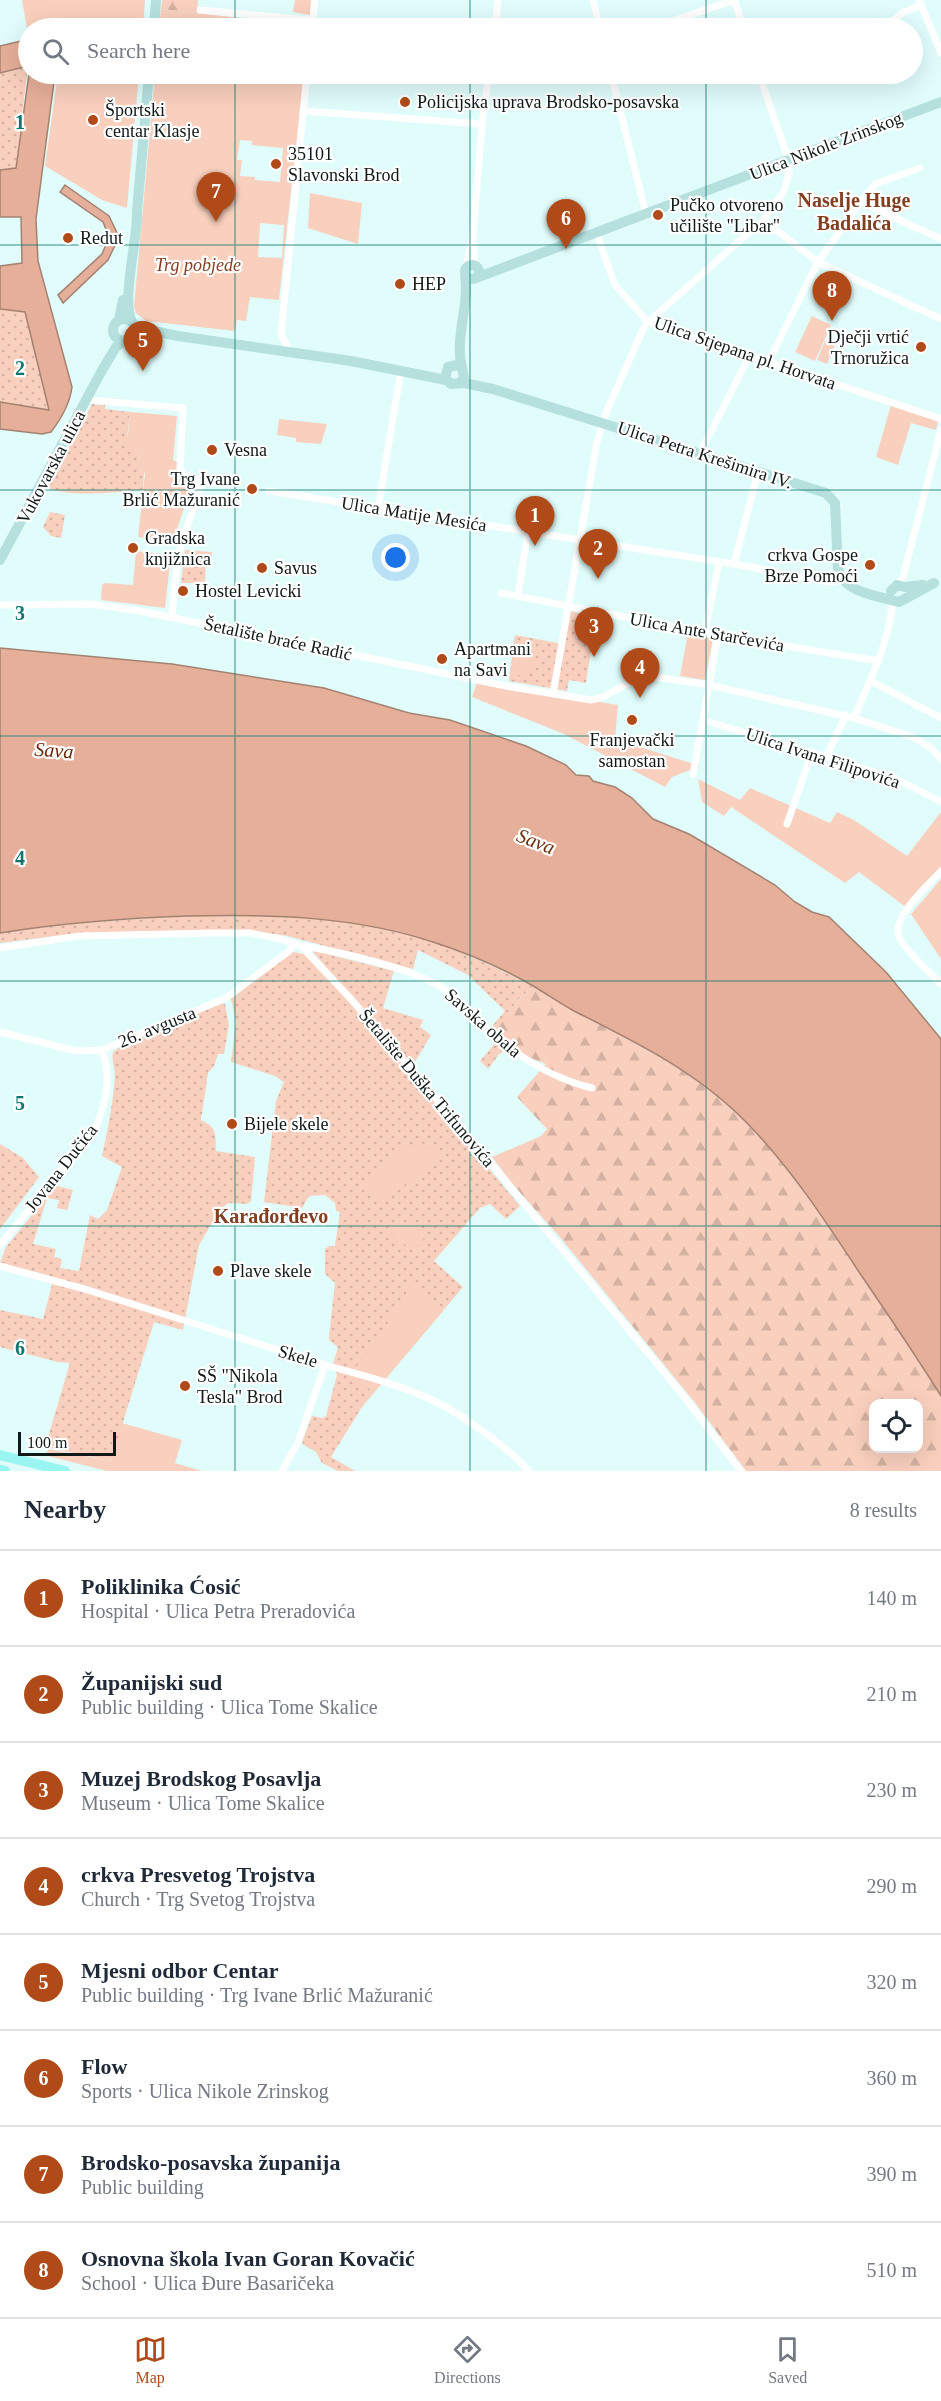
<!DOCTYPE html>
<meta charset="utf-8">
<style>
body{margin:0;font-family:"Times New Roman",serif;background:#f6f6f7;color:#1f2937}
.controls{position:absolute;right:18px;bottom:18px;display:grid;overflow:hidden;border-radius:12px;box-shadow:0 6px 24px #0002}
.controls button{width:54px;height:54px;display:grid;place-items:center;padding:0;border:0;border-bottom:2px solid #e0e1e3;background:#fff;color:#1f2937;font:30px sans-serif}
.scale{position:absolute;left:18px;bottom:15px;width:98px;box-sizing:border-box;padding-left:6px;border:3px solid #0e1918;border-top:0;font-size:16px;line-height:21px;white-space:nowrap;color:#0e1918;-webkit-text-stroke:4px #fff;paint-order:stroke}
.you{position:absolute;left:396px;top:558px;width:21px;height:21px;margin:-15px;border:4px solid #fff;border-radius:50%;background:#1a73e8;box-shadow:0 0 0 9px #1a73e833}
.badge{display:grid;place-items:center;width:39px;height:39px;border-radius:50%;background:#b04b19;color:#fff;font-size:20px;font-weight:700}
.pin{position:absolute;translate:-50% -50px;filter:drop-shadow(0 2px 3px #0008)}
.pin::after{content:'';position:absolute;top:32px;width:21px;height:18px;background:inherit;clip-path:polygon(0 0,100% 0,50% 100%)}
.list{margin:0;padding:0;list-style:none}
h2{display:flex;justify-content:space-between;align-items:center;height:78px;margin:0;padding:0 24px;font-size:26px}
h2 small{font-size:20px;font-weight:400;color:#747a83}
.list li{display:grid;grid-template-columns:39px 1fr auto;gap:18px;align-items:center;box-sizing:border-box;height:96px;padding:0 24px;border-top:2px solid #e0e1e3}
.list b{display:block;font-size:22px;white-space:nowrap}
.list p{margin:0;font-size:20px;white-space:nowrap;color:#747a83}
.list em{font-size:20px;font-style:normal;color:#747a83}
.icon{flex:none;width:33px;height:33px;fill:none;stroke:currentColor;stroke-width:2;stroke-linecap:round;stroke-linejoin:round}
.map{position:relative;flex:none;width:941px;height:1471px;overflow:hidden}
.search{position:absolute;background:#fff;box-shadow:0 6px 24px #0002;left:18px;right:18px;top:18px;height:66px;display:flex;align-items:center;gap:15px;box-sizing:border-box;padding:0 21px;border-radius:33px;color:#747a83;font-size:22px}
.sheet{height:846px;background:#fff}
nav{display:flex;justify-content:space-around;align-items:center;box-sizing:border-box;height:84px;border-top:2px solid #e0e1e3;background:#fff;font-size:16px;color:#747a83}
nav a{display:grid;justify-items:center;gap:3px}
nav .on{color:#b04b19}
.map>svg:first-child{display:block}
</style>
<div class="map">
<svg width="941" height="1471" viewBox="0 0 941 1471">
<defs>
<pattern id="grass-dots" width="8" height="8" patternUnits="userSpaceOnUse" patternTransform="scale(1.5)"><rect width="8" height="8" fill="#f9cfbd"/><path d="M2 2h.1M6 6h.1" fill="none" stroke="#d4b1a2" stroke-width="1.8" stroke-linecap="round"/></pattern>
<pattern id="forest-firs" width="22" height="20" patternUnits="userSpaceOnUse" patternTransform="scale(1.5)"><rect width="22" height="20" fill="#f9cfbd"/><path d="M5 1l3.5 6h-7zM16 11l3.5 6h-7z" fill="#d4b1a2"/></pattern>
</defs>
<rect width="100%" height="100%" fill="#e0fdfb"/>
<path fill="url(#grass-dots)" d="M28,66L16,168L0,170V73Z
M0,309L25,312L49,410L0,402Z
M92,404L105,405V409L130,412L127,438L134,448L138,449L140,459L136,470L144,471L143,490C113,492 77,498 47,488Z
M50,512L65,515L61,538L51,536L43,527Z
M185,550L212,552V562H206L205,583H181Z
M569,611L596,616L586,683L569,680L567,691L509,681L515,635L563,644Z
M230,914C284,916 340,918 393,930C443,942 488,963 533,986L518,1000L508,1048L500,1053L488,1069L480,1061L497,1041L486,1033L505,1011L468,975L418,950L413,969L287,936L248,930L72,934L0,943V933C77,921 153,918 230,914Z
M315,951L394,971L383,1008L423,1020L420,1027L431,1035L412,1067L313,952Z
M294,952L308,955L382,1039L520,1206L506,1219L490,1204L480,1208L434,1261L463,1287L362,1407L331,1457L355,1471H338L322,1463L316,1452L304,1445L302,1442L312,1416L323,1418L326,1416L337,1375L333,1364L338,1347L329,1340V1336L335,1283L325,1274V1249L329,1246H335L340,1212L336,1211L335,1203L325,1195L309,1196L302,1208L264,1202L276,1101L284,1082L275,1076L231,1062L236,1022L231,999L286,955Z
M222,1003L225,1004L229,1025L224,1054H218L214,1066L208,1073L201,1120C218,1128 215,1134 216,1151L255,1157L251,1201L247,1204L229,1203L221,1208L199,1245L183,1330L154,1322L111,1461L45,1447L70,1363L58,1362L0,1347V1310L43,1319L54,1277L0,1263L6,1247L50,1193L57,1186L73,1190L67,1210L57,1208L59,1200L47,1198L33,1244L56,1249L54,1257L62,1259L60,1268L79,1271L90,1215L98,1219L107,1210L122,1167L102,1156C108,1129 113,1103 115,1075C115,1067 111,1060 113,1052L121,1046Z
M0,1144L23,1158L39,1177L0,1229Z"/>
<path fill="url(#forest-firs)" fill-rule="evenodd" d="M162,0H198L197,13L161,9Z
M533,986C592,1022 654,1048 709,1090C788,1150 845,1251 900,1333C909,1347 938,1384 941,1398C941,1418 941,1450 941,1471H746L696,1404L559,1236L514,1186L492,1157L541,1136L547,1129L517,1097L546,1064L523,1055L496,1032C504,1014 518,1000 533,986ZM874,1404H918V1448H874Z"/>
<path fill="#f9cfbd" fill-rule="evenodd" d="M22,0H145L143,28H28V34Z
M295,0H311L310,15L293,12Z
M161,9L310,26L309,28H159Z
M58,74H139L127,208L102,200L45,166Z
M155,74H304L279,300L250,297L246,321L237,320L235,331L146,321L136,313L134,307ZM240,140L252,141V145L283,148L280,182L255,180V177L240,176L242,160H237ZM260,223L284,225L282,258L258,257Z
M310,193L362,203L358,244L308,228Z
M812,316L831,325L815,361L795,352Z
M825,341L835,345L827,364L817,360Z
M891,405L938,421L936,430L911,423L898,465L876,457Z
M130,412L177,416L173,460L177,462L178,471L183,478L191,479C189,501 178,520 174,542L138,537L145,474L144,471L136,470L135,465L140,459L138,449H129L125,441L128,435Z
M279,419L327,424L321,444L296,442V438L277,435Z
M136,551L171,555L165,608L101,600L102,585L105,583L133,585Z
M688,633L713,638L705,680L680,676Z
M515,640L536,659L534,673L509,677Z
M477,682L618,705L615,739L700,766L672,777L665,787L564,734L472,697Z
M698,779L740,800L750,788L830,823L837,812L854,820L907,856L941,812V869L907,908L859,872L845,883L731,807L724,816L702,802Z
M941,879V959L911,914Z
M418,1140L439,1155L438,1159L422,1173L384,1199H378L360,1186L403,1145L409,1150Z
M400,1220L411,1224L427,1235L413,1251L391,1235Z
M411,1285L443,1311L374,1392L351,1377L352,1372L380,1335Z
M122,1423L182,1440L175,1463L202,1471H107L48,1456L47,1452L48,1449L111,1461Z"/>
<path fill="#e5af99" stroke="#a48272" stroke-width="1.5" d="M21,41H28V66L0,73V46Z
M29,74H55L36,219L38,261L72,387C70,403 61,419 51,432L42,434L0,429V402L49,410L25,312L0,309V266L22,263L21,217H0V170L16,168Z
M65,185L109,216L119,237L108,260L63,303L58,295L102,254L109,237L103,222L60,192Z
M0,648L172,664L324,688L409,713L450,720L526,746L566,765L576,775L589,776L593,781L615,787L632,798L653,819L689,834L775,885L795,902L812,912L829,917L886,972L941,1039V1396C915,1354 887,1313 859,1272C825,1220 790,1167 746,1122C697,1072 636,1042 574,1011C561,1004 548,995 535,987C504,969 470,954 436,943C356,916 271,914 188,916C125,918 62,923 0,933Z"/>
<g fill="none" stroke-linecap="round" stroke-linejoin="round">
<path stroke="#fff" stroke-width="7" d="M593,0L600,28
M734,0L744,28
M919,0L941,53
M200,10L398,28
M312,28L315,0
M495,28L498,0
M651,28L735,0
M885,28L902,13L921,5
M611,74L646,214
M303,111L482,124
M861,202L941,239
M763,220L818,262L941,319
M596,232L615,285L648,322L941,419
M474,245V261L477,267
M466,268L473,236L482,124L489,74
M290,352L281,334L307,74
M768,363L818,262L861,202L875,184L920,168
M87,400L183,408L180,468L184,474L199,480L200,488L178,555L172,616
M700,453L749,357
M269,491L734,564L829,582L843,580
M378,508L401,370
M734,564L758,472
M897,585L903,577L941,430
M501,593L718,635L879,661
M518,596L528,531
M0,605L90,604L140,611L506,686L591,700L603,697L638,678L649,676L709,685L854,718L913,737L931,748L941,759
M705,632L719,562
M871,681L941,718
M553,694L597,442L606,413L643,329L648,322L763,220L783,193L789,174V161L759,74
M854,718C870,679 890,642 893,599
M703,720L897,779L941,802
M826,757L846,715
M693,774L718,635
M787,824L812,752
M941,871C929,885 888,919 900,939C910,956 928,970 941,984
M304,946C344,953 413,968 446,990C490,1033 530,1073 592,1088
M0,948L79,936L210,933H250L280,939L301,946L351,999L476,1145L682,1394L741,1471
M0,1032L76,1051L102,1050L226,998L288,952L295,943
M0,1245L95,1130C106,1103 112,1077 102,1050
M0,1266L88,1290L325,1365L298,1442L282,1471
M325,1365C361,1375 398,1384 432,1400C462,1414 506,1446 529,1471"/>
<path stroke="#b5e0de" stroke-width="10" d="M154,28L156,0
M465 272a7 7 0 1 1 14 0a7 7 0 1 1-14 0Z
M476,278L941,102
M113 330a11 11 0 1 1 22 0a11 11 0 1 1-22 0Z
M119,320L123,300
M132,322C121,299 138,240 137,211L149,74
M134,325L144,329L178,336L351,361L446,380
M462,368C454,338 470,305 465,275
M460,383L464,378L462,368L457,365L448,367L445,378L451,384L464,383L493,389L826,493L835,503L838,569C843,593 880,596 899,602L934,583
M0,560L101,372L116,347L124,340
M891,591L897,585L905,587L923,585"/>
<path stroke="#99f5f1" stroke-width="10" d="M0,1455L65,1471
M0,1470L5,1471"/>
</g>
<path fill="none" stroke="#0f766e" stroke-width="1.5" stroke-opacity="0.55" d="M235,0V28M470,0V28M706,0V28M235,74V1471M470,74V1471M706,74V1471M0,245H941M0,490H941M0,736H941M0,981H941M0,1226H941"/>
<g fill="#b04b19" stroke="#fff" stroke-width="2">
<circle cx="405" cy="102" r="6"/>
<circle cx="93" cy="120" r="6"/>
<circle cx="276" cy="164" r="6"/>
<circle cx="658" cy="215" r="6"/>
<circle cx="68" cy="238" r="6"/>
<circle cx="400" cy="284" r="6"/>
<circle cx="921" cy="347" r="6"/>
<circle cx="212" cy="450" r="6"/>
<circle cx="252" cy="489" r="6"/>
<circle cx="133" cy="548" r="6"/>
<circle cx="870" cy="565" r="6"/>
<circle cx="262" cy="568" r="6"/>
<circle cx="183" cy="591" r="6"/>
<circle cx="442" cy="659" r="6"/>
<circle cx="632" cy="720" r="6"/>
<circle cx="232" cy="1124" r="6"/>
<circle cx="218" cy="1271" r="6"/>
<circle cx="185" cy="1386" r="6"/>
</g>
<g text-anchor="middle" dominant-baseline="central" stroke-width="4.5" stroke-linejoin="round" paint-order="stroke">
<g font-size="18" fill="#0e1918" stroke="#fff" text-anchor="start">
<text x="417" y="102">Policijska uprava Brodsko-posavska</text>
<text x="105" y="110">Športski<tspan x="105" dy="21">centar Klasje</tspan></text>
<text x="288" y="154">35101<tspan x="288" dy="21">Slavonski Brod</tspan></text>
<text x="670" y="205">Pučko otvoreno<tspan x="670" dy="21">učilište "Libar"</tspan></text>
<text x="80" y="238">Redut</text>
<text x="412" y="284">HEP</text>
<text x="909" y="337" text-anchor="end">Dječji vrtić<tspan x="909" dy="21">Trnoružica</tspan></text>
<text x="224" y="450">Vesna</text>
<text x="240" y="479" text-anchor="end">Trg Ivane<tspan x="240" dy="21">Brlić Mažuranić</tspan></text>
<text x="145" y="538">Gradska<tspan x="145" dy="21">knjižnica</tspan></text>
<text x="858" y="555" text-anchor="end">crkva Gospe<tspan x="858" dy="21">Brze Pomoći</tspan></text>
<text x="274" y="568">Savus</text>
<text x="195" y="591">Hostel Levicki</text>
<text x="454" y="649">Apartmani<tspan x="454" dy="21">na Savi</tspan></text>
<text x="632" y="740" text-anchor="middle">Franjevački<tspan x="632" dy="21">samostan</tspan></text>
<text x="244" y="1124">Bijele skele</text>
<text x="230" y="1271">Plave skele</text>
<text x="197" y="1376">SŠ "Nikola<tspan x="197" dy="21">Tesla" Brod</tspan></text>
</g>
<g font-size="18" fill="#0e1918" stroke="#fff">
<text transform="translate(826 146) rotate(-21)">Ulica Nikole Zrinskog</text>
<text transform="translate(745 353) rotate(19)">Ulica Stjepana pl. Horvata</text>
<text transform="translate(705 455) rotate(18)">Ulica Petra Krešimira IV.</text>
<text transform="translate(51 467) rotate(-62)">Vukovarska ulica</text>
<text transform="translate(414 514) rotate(9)">Ulica Matije Mesića</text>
<text transform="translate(707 632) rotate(10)">Ulica Ante Starčevića</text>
<text transform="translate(278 639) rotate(12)">Šetalište braće Radić</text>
<text transform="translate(823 758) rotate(18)">Ulica Ivana Filipovića</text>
<text transform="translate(483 1023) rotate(41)">Savska obala</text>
<text transform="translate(157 1027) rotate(-22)">26. avgusta</text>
<text transform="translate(427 1088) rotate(50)">Šetalište Duška Trifunovića</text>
<text transform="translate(61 1168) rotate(-52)">Jovana Dučića</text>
<text transform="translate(298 1356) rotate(17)">Skele</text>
</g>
<g font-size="18" font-style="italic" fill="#834124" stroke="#fff">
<text x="198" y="265">Trg pobjede</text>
</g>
<g font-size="20" font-weight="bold" fill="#813f22" stroke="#fff">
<text x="854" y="200">Naselje Huge<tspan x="854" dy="23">Badalića</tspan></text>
<text x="271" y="1216">Karađorđevo</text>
</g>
<g font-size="20" font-style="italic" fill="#6b2b0b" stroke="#fff">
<text transform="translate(54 750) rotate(4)">Sava</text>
<text transform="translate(536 841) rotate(21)">Sava</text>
</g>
</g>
<g font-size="20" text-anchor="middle" font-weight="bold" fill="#0f766e" stroke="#fff" stroke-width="4.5" stroke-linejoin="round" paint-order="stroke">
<text x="20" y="129">1</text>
<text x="20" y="375">2</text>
<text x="20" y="620">3</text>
<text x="20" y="865">4</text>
<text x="20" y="1110">5</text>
<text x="20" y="1355">6</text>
</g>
</svg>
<div class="controls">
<button><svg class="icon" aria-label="locate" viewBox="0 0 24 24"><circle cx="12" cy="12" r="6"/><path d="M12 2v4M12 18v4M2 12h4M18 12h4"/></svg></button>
</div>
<div class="scale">100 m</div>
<div class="you"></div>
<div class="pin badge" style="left:535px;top:546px">1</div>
<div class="pin badge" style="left:598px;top:579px">2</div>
<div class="pin badge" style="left:594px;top:657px">3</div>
<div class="pin badge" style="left:640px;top:698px">4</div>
<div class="pin badge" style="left:143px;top:371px">5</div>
<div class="pin badge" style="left:566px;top:249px">6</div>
<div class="pin badge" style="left:216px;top:222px">7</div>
<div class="pin badge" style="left:832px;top:321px">8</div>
<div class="search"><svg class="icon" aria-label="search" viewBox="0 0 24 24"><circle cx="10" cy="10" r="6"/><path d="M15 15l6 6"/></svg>Search here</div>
</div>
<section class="sheet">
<h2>Nearby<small>8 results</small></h2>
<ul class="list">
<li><span class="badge">1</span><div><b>Poliklinika Ćosić</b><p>Hospital · Ulica Petra Preradovića</p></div><em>140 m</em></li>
<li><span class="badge">2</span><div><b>Županijski sud</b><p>Public building · Ulica Tome Skalice</p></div><em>210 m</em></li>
<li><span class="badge">3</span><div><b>Muzej Brodskog Posavlja</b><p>Museum · Ulica Tome Skalice</p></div><em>230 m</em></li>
<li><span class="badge">4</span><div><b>crkva Presvetog Trojstva</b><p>Church · Trg Svetog Trojstva</p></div><em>290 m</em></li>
<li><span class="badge">5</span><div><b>Mjesni odbor Centar</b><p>Public building · Trg Ivane Brlić Mažuranić</p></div><em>320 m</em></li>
<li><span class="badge">6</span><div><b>Flow</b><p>Sports · Ulica Nikole Zrinskog</p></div><em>360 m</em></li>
<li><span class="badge">7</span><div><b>Brodsko-posavska županija</b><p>Public building</p></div><em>390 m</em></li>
<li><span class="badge">8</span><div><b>Osnovna škola Ivan Goran Kovačić</b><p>School · Ulica Đure Basaričeka</p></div><em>510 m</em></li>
</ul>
</section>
<nav>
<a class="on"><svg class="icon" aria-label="map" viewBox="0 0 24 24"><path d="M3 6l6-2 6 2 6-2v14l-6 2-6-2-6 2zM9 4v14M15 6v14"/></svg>Map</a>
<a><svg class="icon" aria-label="directions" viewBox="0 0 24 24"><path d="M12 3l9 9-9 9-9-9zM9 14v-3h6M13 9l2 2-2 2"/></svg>Directions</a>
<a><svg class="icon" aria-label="saved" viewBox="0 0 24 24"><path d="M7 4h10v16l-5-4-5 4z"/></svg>Saved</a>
</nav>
